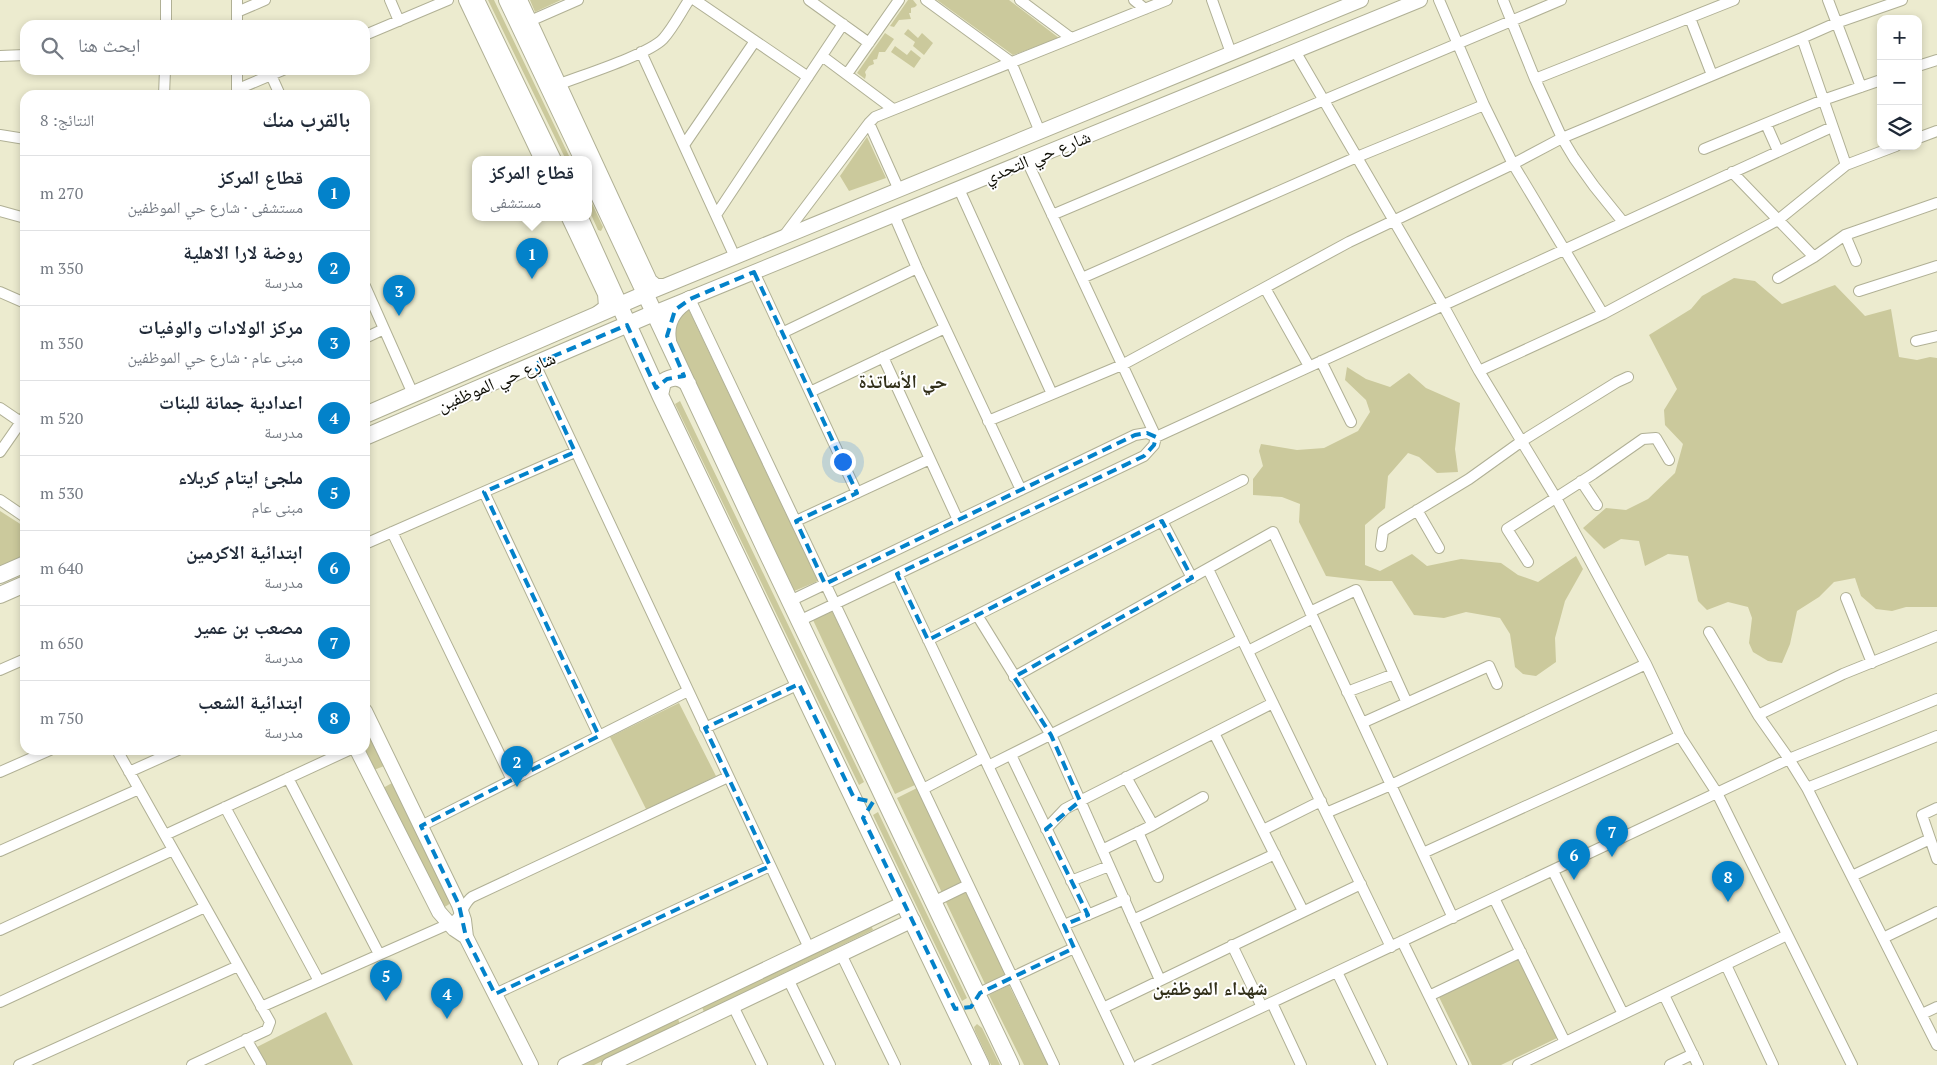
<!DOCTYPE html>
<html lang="ar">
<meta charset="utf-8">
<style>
body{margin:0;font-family:"PT Serif","Noto Naskh Arabic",serif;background:#f2f2f3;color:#1f2937;direction:rtl}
.controls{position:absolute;right:15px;top:15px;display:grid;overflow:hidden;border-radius:10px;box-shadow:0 2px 8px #0003}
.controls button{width:45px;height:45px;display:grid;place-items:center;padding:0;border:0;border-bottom:1px solid #e0e1e3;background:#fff;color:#1f2937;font:25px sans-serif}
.you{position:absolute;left:842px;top:461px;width:18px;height:18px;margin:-12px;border:4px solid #fff;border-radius:50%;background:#1a73e8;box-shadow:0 0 0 8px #1a73e833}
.badge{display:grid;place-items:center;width:32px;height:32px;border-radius:50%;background:#0382ca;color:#fff;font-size:16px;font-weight:700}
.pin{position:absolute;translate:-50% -41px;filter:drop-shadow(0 1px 2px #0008)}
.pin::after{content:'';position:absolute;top:26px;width:18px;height:15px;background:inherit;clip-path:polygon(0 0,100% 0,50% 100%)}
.popup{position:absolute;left:472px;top:156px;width:120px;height:65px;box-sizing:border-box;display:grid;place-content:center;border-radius:10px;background:#fff;filter:drop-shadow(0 1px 4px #0005);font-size:16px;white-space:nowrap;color:#747a83}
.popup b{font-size:19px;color:#1f2937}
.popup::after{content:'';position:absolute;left:50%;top:100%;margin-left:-10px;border:10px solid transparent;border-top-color:#fff}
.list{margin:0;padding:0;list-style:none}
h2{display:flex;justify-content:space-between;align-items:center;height:65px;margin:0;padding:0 20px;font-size:21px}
h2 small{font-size:16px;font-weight:400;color:#747a83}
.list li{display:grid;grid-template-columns:32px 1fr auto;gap:15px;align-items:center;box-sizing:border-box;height:75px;padding:0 20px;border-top:1px solid #e0e1e3}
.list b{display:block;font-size:19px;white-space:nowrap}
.list p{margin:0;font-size:16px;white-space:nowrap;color:#747a83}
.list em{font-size:16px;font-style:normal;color:#747a83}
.icon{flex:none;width:28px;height:28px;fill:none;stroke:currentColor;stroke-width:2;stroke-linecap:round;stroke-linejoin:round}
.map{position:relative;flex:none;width:1937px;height:1065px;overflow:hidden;direction:ltr}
.search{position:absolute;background:#fff;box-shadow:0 2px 8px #0003;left:20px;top:20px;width:350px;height:55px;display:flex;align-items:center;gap:12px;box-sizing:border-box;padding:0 18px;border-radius:15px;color:#747a83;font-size:19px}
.panel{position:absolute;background:#fff;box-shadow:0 2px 8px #0003;left:20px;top:90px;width:350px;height:665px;border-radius:15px;direction:rtl}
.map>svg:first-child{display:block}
</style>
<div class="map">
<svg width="1937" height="1065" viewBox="0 0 1937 1065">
<rect width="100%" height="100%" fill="#ecebcf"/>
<path fill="#cbc99c" d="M488,0H494L571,160H566Z
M530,0H561L535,12Z
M908,0H913L917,5L915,7L911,8V13H909L911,19L899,20L894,27L890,26Z
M937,0H1009L1059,38L1013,55Z
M908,29L918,38L922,33L933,43L924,55L913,46L915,42L904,34Z
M885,33L894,39L885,52H879L877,59L873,60L874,64L869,66L865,72L866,75L865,79L857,73Z
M895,46L907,55L911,50L921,58L914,68L891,52Z
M867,137L886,178L849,191L840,176Z
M588,195L603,227L601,231L598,230L588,208Z
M1734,278L1755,281L1782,304L1835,285L1865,316L1891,309L1899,357L1917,360L1930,357L1937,358V607H1906L1892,611L1876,609L1861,596L1855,578L1834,582L1819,597L1797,611L1790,644L1782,663L1768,661L1753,652L1749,643L1752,618L1748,607L1728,602L1707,610L1698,601L1688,556L1668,554L1645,566L1639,541L1621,539L1604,549L1583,528L1606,508L1626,510L1648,499L1675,473L1683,444L1665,425L1664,410L1677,389L1649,335L1691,309L1702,296Z
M688,308L818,581L792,592L673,338L679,318Z
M1347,367L1366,379L1390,387L1409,373L1426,388L1460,403L1455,449L1458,472L1437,473L1419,457L1408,453L1388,476L1385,508L1365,525V565L1380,571L1412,554L1427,566L1461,559L1501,563L1518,575L1538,582L1576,556L1583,569L1565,601L1555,638L1556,662L1536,676L1523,674L1515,667L1510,634L1500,618L1466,612L1444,618L1414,615L1392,581H1369L1326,576L1299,522L1300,504L1282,497L1253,495V479L1263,466L1259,451L1261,444L1297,450L1324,448L1358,431L1370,412L1366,400L1345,380Z
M680,401L864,782L859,785L675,404Z
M0,511L25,527V555L0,566Z
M832,611L915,785L895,794L813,620Z
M679,703L716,776L647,811L610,737Z
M365,728L384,766L374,770L364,750Z
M392,783L451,903L443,908L383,788Z
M917,788L963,885L943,895L897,798Z
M878,812L967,998L962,1001L873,815Z
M964,888L1006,975L985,984L944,898Z
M871,925L873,930L704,1012L702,1007Z
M1518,959L1557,1038L1501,1065H1472L1439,997Z
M1009,985L1048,1065H1024L989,995Z
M326,1012L353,1065H267L257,1047Z
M678,1019L680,1024L594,1065H582Z
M977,1024L982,1028L1000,1065H991L975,1031L974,1027Z"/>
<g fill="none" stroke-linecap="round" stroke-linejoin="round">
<g stroke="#b0b095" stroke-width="12">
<path id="street" d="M166,0V25
M237,0V25
M390,0L399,21
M695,0L808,77
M809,0L869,43
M926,0L1011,62L1040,132
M1020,0L1071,38
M1134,0L1145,9
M1212,0L1231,53
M1439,0L1484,105L1513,164L1603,314
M1503,0L1535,79L1562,138L1574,158L1594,186L1623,222
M1828,0L1861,87
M237,12L265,0
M1690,18L1712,75
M530,21L578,0
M365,35L448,0
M1295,51L1443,305L1479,371L1556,498L1646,664L1680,736L1717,793L1852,1065
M641,52L735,257
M0,56L25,55
M822,56L893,109
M1918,66L1937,60
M847,74L899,0
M271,75L280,95
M1535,79L1734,0
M560,84C583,75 647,55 663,39C673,28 681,12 689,0
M238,89L283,70
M237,94V70
M164,95L165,70
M869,123L899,190
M1766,124L1778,151
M0,135L25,139
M1918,138L1937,131
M684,145L755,41
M1704,149L1823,100L1881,80
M1846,165L1802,38L1836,23L1902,0
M1732,172L1814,257
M959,189L1052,394
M0,211L25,218
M716,215L843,24
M894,215L917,268L1021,490
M1052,215L1561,0
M1845,235L1856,261
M783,237L869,123L875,117L1167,0
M754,272L857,493
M1082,278L1357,157L1484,105
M1778,278L1814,257L1845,235L1937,203
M365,286L413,394
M1265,288L1309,366
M1859,291L1937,266
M0,292L25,303
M690,299L1054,1065
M782,333L917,268
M365,338L384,329
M1916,341L1937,336
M883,357L958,520
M1321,361L1351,422
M535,364L809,948
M1479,371L1603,314L1778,220L1846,165L1896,146
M810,392L945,328
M0,408L25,425
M988,421L1122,365L1349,242L1513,164L1562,138L1802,38
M0,452L25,416
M1581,481L1597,505
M484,492L599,736
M0,500L25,517
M1417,510L1439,548
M796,521L930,459
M1162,521L1192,578
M392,532L512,780
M365,544L575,452
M1381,546L1383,531L1469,479L1522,441L1617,382L1628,377
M1528,562L1507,529L1593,474L1643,439L1656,438L1669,460
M1208,569L1391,947
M897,574L1130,1065
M1846,598L1872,663
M790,601L1135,435L1147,433L1156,437L1832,127
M1310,612L1356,590L1407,703
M977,615L1051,735L1160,980
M799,621L1144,456L1154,445L1156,437L1027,161
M1709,632L1758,715L1789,759L1807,788L1937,1045
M928,640L1243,480
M1248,651L1313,618
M0,670L25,659
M1014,677L1273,532L1453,918
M1347,692L1394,674
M1758,715L1843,674L1937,636
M1362,723L1489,666L1497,684
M705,728L799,684
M1214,733L1303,911
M117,750L270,1022L267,1030L192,1065
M1011,755L1088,915
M988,766L1242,639
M0,772L50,750
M129,772L178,750
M1126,777L1153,825
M288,778L379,954
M1807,788L1937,736
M923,789L984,757
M225,807L319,981
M1937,808L1922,815L1937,859
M1326,813L1391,785L1646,664
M421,826L688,691
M1046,829L1065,809L1080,801L1273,703
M1263,830L1321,801
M1138,832L1158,877
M165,835L349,750
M1102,850L1153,825L1203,797
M0,851L139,789
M1423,853L1680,736
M1553,871L1623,1014
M1852,876L1930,839
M1071,881L1109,866
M1494,898L1565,1042
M933,902L968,885
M1133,920L1275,854
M1064,925L1125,899
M0,930L173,850
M1883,938L1937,912
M1402,941L1463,1065
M1232,945L1262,1007
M841,954L895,1065
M1726,965L1773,1065
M1337,972L1382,1065
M788,979L830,1065
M495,994L770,866
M977,994L1074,948
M1664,995L1698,1065
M1429,996L1521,952
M0,1002L205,907
M1272,1003L1301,1065
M733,1006L762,1065
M261,1007L451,923C463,917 462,904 472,897L728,777
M1103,1008L1361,884
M1922,1014L1937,1007
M246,1039L261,1065
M19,1065L238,966
M1139,1065L1789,759L1937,699
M1518,1065L1787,935
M1670,1065L1693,1054"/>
</g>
<g stroke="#b0b095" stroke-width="16">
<path id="secondary" d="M466,0L542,160
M520,0L650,281L656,286H664
M569,218L605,294L606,307L598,313
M645,294L1361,0
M654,313L1420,0
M365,711L459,905L464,920L466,937L531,1065
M357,750L439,912L454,929L466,937
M565,1065L904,903
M609,1065L913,920"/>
</g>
<g stroke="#b0b095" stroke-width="18">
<path id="primary" d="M476,0L553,160
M507,0L583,160
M588,172L766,551L1011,1065
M580,218L660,395L981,1065
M668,340C665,322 674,308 690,299
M660,395L663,382C672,376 680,376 688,384
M365,415L645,294
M365,437L654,313
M0,575L25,564
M0,595L25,584"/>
</g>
<use href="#street" stroke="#fff" stroke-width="10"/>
<use href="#secondary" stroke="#fff" stroke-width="14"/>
<use href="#primary" stroke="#fff" stroke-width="16"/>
</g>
<path fill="none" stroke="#0382ca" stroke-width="4" stroke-dasharray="10 6" stroke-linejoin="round" d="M754,272L857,493L796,521L825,584L1135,435L1147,433L1156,437L1154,445L1144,456L897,574L928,640L1162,521L1192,578L1014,677L1051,735L1080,801L1046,829L1088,915L1064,925L1074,948L980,993L971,1007L955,1009L863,818L873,802L854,798L799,684L705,728L770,866L495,994L466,937L459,905L421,826L599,736L484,492L575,452L535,364L627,325L656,388L667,379L684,376L667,336L675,310L690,299Z"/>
<g text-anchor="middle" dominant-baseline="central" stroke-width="4" stroke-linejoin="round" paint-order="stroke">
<g font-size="18" fill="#0e0e05" stroke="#fff">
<text transform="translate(1037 156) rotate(-22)">شارع حي التحدي</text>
<text transform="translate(496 381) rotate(-23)">شارع حي الموظفين</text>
</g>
<g font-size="19" font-weight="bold" fill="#32301a" stroke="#fff">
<text x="903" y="380">حي الأساتذة</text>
<text x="1210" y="987">شهداء الموظفين</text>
</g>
</g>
</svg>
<div class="controls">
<button>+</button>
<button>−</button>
<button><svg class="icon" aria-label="layers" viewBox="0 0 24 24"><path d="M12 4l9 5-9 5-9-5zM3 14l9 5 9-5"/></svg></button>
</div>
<div class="you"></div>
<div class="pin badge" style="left:532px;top:279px">1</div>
<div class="popup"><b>قطاع المركز</b>مستشفى</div>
<div class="pin badge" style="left:517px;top:787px">2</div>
<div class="pin badge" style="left:399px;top:316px">3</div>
<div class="pin badge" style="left:447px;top:1019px">4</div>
<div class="pin badge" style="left:386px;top:1001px">5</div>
<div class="pin badge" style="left:1574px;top:880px">6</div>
<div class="pin badge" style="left:1612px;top:857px">7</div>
<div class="pin badge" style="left:1728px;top:902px">8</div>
<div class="search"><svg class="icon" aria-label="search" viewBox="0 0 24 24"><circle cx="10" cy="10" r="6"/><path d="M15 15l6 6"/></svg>ابحث هنا</div>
<section class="panel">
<h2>بالقرب منك<small>النتائج: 8</small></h2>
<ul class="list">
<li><span class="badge">1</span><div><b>قطاع المركز</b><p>مستشفى · شارع حي الموظفين</p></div><em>270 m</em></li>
<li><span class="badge">2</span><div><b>روضة لارا الاهلية</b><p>مدرسة</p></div><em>350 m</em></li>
<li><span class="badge">3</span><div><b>مركز الولادات والوفيات</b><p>مبنى عام · شارع حي الموظفين</p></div><em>350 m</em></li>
<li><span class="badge">4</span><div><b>اعدادية جمانة للبنات</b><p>مدرسة</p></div><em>520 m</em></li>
<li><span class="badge">5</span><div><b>ملجئ ايتام كربلاء</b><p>مبنى عام</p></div><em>530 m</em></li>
<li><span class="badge">6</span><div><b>ابتدائية الاكرمين</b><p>مدرسة</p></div><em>640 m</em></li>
<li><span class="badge">7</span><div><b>مصعب بن عمير</b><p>مدرسة</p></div><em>650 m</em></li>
<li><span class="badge">8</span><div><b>ابتدائية الشعب</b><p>مدرسة</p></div><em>750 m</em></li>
</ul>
</section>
</div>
